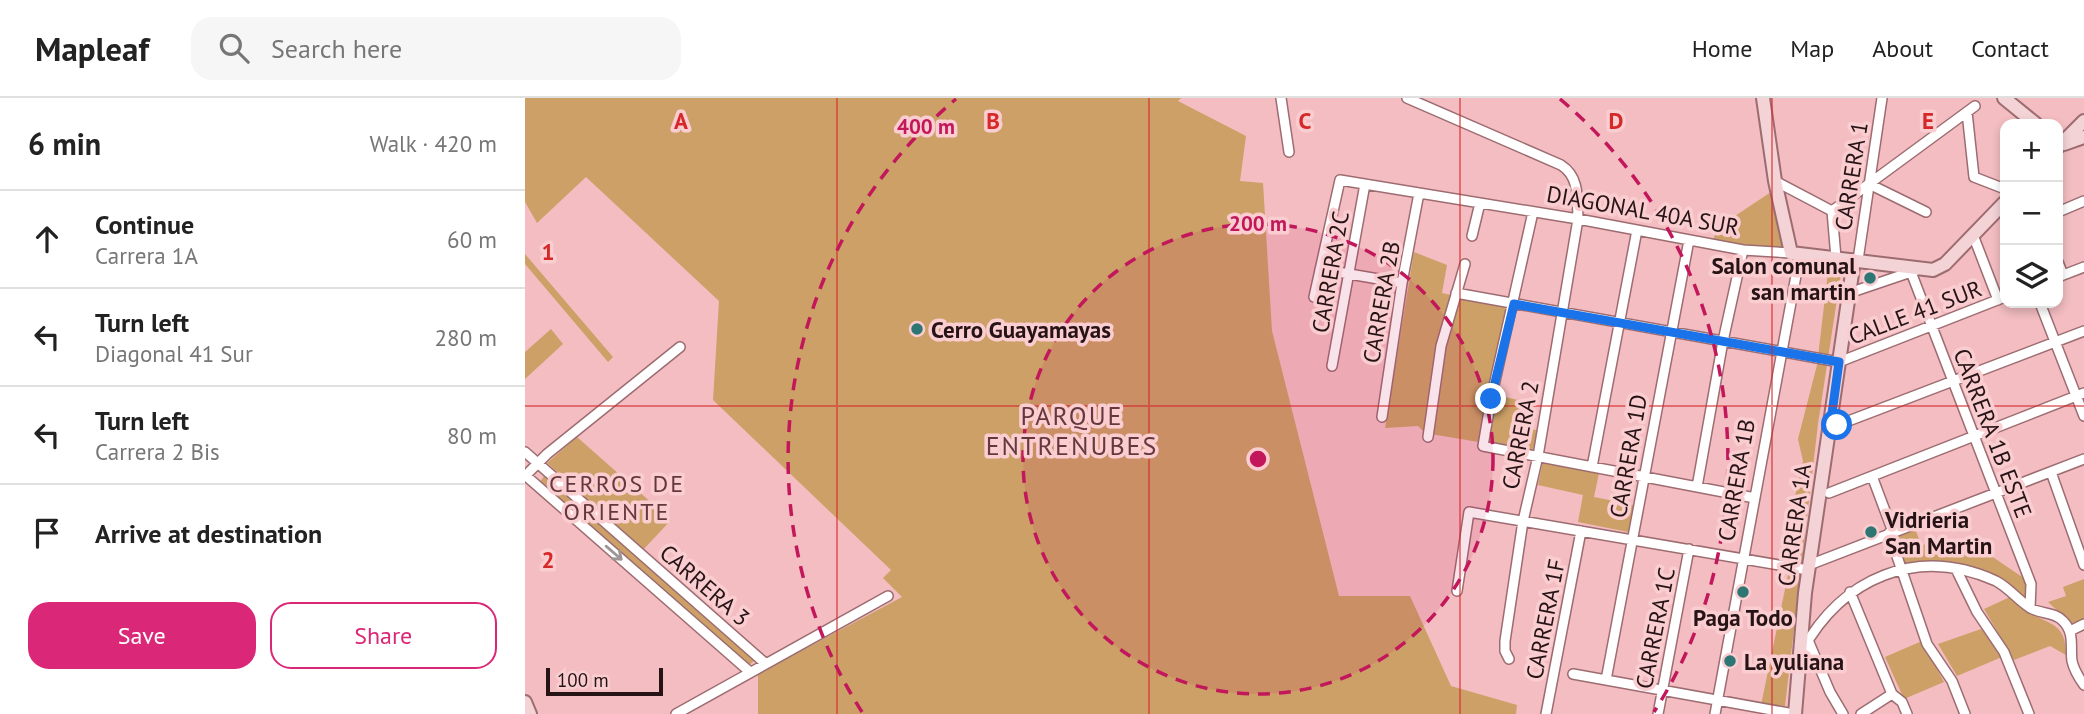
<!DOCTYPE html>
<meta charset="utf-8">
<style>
body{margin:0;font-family:"PT Sans",sans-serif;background:#f6f6f6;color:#222}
.controls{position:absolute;right:21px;top:21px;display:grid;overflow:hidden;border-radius:14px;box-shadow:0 4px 10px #0003}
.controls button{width:63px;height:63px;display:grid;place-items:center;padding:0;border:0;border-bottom:2px solid #e0e0e0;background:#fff;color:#222;font:35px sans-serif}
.scale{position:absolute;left:21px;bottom:18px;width:117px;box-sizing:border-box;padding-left:7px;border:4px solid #261315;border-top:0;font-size:19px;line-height:24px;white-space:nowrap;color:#261315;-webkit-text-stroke:5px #facdd0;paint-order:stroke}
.stop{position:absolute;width:21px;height:21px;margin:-16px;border:5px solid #1a73e8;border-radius:50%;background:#fff}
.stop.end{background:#1a73e8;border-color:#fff;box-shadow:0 2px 7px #0008}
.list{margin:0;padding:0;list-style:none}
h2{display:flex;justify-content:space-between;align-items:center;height:91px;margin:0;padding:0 28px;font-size:30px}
h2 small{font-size:23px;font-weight:400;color:#767676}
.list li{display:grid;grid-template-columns:46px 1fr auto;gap:21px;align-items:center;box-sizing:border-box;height:98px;padding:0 28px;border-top:2px solid #e0e0e0}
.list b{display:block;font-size:26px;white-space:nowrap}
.list p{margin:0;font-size:23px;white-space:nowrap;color:#767676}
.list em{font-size:23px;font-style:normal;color:#767676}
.actions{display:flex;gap:14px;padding:21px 28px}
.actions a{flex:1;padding:16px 0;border:2px solid #db2777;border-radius:21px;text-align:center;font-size:24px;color:#db2777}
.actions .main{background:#db2777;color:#fff}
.icon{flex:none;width:38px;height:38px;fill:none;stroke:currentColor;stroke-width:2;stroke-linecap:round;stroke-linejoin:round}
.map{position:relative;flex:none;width:1559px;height:616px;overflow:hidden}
header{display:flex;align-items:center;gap:42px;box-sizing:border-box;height:98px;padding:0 35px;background:#fff;border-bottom:2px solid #e0e0e0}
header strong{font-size:33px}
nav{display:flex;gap:38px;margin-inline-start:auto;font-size:24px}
.search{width:490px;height:63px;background:#f6f6f6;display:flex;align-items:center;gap:18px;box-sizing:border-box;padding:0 24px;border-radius:21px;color:#767676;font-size:26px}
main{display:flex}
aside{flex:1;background:#fff}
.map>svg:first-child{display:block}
</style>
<header>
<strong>Mapleaf</strong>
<div class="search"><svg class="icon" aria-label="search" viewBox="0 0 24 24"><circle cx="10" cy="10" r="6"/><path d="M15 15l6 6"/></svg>Search here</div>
<nav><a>Home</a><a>Map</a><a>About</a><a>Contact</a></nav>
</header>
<main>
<aside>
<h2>6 min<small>Walk · 420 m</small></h2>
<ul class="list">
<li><svg class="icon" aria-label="ahead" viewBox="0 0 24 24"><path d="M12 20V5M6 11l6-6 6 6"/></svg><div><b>Continue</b><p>Carrera 1A</p></div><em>60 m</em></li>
<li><svg class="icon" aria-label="left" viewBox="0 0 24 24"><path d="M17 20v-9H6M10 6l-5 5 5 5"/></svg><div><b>Turn left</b><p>Diagonal 41 Sur</p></div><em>280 m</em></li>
<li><svg class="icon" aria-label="left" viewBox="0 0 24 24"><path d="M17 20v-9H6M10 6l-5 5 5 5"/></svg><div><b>Turn left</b><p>Carrera 2 Bis</p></div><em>80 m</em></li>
<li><svg class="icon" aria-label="arrive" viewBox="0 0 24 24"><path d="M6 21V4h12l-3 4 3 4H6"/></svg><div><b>Arrive at destination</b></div></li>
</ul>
<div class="actions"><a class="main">Save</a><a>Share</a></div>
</aside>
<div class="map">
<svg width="1559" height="616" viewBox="0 0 1559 616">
<rect width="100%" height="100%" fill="#f3bdc1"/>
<path fill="#cca067" d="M0,0H656L653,3L721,38L715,83L738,85L747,233L814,498H885L926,588L992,607L991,616H233V576L377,499L358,480L366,472L188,302L194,203L61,79L12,125L0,104Z
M1246,94L1258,151L1188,143L1192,130Z
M889,154L922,167L917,195L981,209L966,296L1002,304L996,328L1014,333L1007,353L900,335L893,328L860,330Z
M0,156L88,259L83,264L0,166Z
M1303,174L1316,175L1293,326L1260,608L1236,607L1265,467L1255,464L1278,363L1273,341L1292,267Z
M26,231L38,246L0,281V254Z
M52,339L146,422L118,452L22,365Z
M1018,363L1074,375L1069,399L1109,407L1103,434L1053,424L1058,397L1013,387Z
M19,378L230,562L223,568L15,384Z
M1390,430L1396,447L1424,443L1459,453L1503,483L1502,502C1461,469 1429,463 1377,467L1367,438Z
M1559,481V524L1550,529L1523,504L1541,498L1538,489Z
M1485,499C1491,504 1496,510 1503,514C1526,527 1541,525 1541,557L1525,548L1489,562L1459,511Z
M1456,531L1469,543L1477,559L1432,578L1413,546Z
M1397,543L1419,584L1379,601L1360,559Z"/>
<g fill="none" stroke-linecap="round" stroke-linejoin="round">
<g stroke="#9d6c71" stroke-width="12">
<path id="street" d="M756,0L764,54
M882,0L1036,67C1055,79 1052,101 1053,121L1013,358L998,423L980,543V553L984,561
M1442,14L1449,79L1480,91
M1250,83L1307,113
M1344,86L1401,114
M1307,113L1450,8
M1307,113L1311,160
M1008,114L966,301L958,348L1230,400
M1533,114L1559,103
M1448,137L1473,202
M947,138L955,105
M1333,162L1357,0
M1533,164L1538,177
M795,171L877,185
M1386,174L1506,486L1505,510
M1533,179L1559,169
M931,195L1314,264L1480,199
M1324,195L1392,172
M789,199L815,82L1053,121L1218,152L1266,155
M1515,205L1559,318
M807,268L840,86
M857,319L877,185L894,95
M1305,330L1559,233
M903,339L916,248L940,166
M0,354L241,566
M1067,369L1112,132
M1526,374L1559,467
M0,377L225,574
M0,378L22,356L155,249
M1347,378L1368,434
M1172,389L1198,243L1218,152
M1304,395L1559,295
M1364,435L1402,546L1427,583L1440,616
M1284,467L1559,361
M1431,471L1452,514L1479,554L1504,616
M932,493L944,414L1283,472
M1325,494L1367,596L1377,604L1382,616
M1545,533L1559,526
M1283,542L1305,594L1318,616
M1277,553C1317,480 1392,447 1471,483C1484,490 1492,501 1504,509C1515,517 1529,513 1538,523C1550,535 1545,549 1547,563C1549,572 1554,580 1559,587
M1048,576L1269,616
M1081,582L1164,142
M151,616L363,498
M1021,616L1056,433
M1133,616L1164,451
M1190,616L1275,156
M1336,616L1367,596"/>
</g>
<g stroke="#9d6c71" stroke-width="16">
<path id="secondary" d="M1238,0L1250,83L1266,155L1408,172L1420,166L1480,104
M1479,0L1511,26
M1539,46L1559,39
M1533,49L1559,23
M0,604L5,616
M1270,616L1280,495L1329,162"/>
</g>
<use href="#street" stroke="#fff" stroke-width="9"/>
<use href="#secondary" stroke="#f4d3d7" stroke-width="12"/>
</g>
<defs><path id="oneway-shaft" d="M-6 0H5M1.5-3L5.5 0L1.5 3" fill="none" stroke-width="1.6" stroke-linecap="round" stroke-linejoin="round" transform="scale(1.75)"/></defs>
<use stroke="#9d9596" href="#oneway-shaft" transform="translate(89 455) rotate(41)"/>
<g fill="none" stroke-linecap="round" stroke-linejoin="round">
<path stroke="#1a73e8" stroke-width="9" d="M966,301L989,206L1314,264L1305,330L1312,327"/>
</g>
<path fill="none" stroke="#d62828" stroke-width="2" stroke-opacity="0.55" d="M312,0V616M624,0V616M935,0V616M1247,0V616M0,308H1559"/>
<circle cx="733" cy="361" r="235" fill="#c2185b" fill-opacity=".12"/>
<g fill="none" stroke="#c2185b" stroke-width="3.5" stroke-dasharray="12 9">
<circle cx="733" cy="361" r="235"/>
<path d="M337 614A470 470 0 0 1 431 1M1035 1A470 470 0 0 1 1129 614"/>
</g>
<g fill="#2d7674" stroke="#facdd0" stroke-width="2.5">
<circle cx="1345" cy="180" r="7"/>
<circle cx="392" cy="231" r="7"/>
<circle cx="1346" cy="434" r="7"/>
<circle cx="1218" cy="494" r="7"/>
<circle cx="1205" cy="563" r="7"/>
</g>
<g text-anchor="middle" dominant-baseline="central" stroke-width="7" stroke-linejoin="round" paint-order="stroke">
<g font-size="23" fill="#261315" stroke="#facdd0">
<text transform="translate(1326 78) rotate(-81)">CARRERA 1</text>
<text transform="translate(1118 112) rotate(10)">DIAGONAL 40A SUR</text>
<text transform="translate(805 174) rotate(-80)">CARRERA 2C</text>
<text transform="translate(856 204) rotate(-80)">CARRERA 2B</text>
<text transform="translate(1390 214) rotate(-21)">CALLE 41 SUR</text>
<text transform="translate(1468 335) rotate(69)">CARRERA 1B ESTE</text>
<text transform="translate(995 337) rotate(-79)">CARRERA 2</text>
<text transform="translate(1103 358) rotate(-80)">CARRERA 1D</text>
<text transform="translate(1211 382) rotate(-80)">CARRERA 1B</text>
<text transform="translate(1269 427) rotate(-82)">CARRERA 1A</text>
<text transform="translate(180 487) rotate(41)">CARRERA 3</text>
<text transform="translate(1020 521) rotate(-79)">CARRERA 1F</text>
<text transform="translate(1130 530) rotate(-79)">CARRERA 1C</text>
</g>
<g font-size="23" font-weight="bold" fill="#261315" stroke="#facdd0" text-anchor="start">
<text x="1331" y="167" text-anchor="end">Salon comunal<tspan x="1331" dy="26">san martin</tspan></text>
<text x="406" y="231">Cerro Guayamayas</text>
<text x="1360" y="421">Vidrieria<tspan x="1360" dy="26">San Martin</tspan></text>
<text x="1218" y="519" text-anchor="middle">Paga Todo</text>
<text x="1219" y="563">La yuliana</text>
</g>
<g font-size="24" letter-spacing="2" fill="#65383d" stroke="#facdd0">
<text x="92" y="385">CERROS DE<tspan x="92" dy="28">ORIENTE</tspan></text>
</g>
<g font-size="26" letter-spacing="2" fill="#65383d" stroke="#facdd0">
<text x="547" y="317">PARQUE<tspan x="547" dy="30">ENTRENUBES</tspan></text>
</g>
</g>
<g font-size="23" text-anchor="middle" font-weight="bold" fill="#d62828" stroke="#facdd0" stroke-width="7" stroke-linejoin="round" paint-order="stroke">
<text x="156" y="31">A</text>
<text x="468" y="31">B</text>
<text x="780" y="31">C</text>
<text x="1091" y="31">D</text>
<text x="1403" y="31">E</text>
<text x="23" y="162">1</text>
<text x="23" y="470">2</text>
</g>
<circle cx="733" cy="361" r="10" fill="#c2185b" stroke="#facdd0" stroke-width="3.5"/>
<g font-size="21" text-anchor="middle" font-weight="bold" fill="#c2185b" stroke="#facdd0" stroke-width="7" stroke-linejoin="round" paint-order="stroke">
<text x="401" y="36">400 m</text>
<text x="733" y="133">200 m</text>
</g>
</svg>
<div class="controls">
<button>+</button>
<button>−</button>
<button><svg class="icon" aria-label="layers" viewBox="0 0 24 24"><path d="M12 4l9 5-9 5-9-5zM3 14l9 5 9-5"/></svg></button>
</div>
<div class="scale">100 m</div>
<div class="stop" style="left:1312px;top:327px"></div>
<div class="stop end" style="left:966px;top:301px"></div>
</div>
</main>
